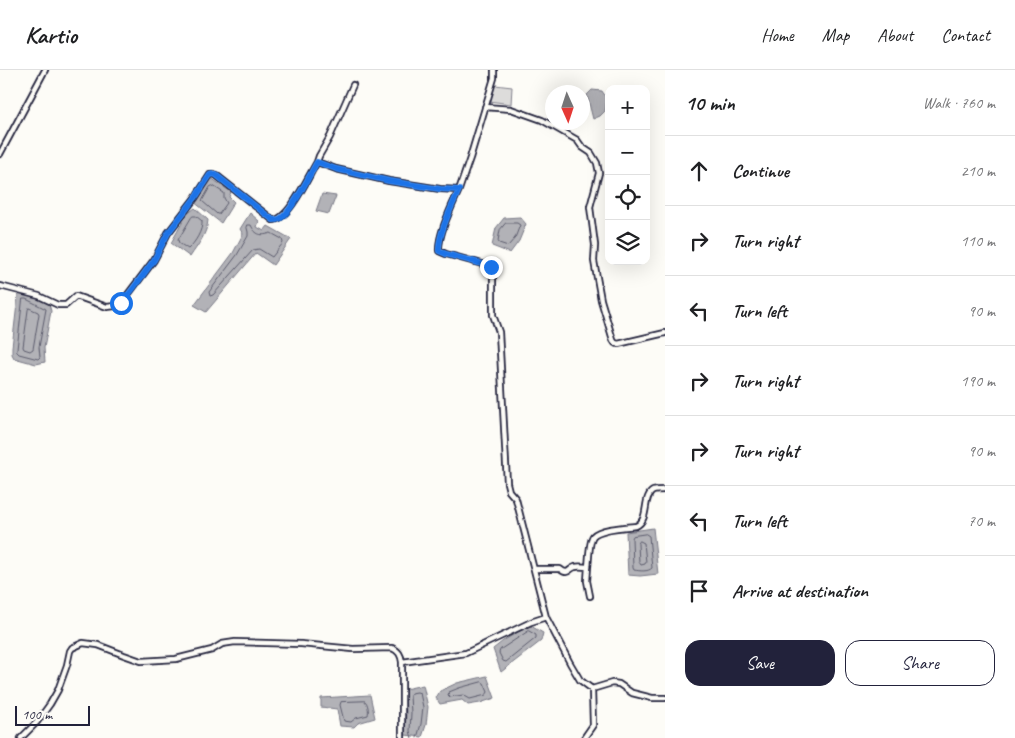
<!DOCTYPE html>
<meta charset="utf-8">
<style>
body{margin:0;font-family:Caveat,sans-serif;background:#f2f2f2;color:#202124}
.controls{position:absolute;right:15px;top:15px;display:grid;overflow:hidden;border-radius:10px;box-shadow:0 5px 20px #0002}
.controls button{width:45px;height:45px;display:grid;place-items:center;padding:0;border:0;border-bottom:1px solid #e0e0e0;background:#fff;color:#202124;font:25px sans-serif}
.compass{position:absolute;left:545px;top:15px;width:45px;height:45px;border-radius:50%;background:#fff;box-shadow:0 5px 20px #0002;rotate:177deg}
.scale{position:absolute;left:15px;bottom:12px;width:75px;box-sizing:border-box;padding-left:5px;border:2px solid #22223b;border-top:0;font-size:14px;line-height:18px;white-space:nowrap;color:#22223b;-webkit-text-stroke:4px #fdfcf7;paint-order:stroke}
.stop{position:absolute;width:15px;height:15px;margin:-11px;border:4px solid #1a73e8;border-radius:50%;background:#fff}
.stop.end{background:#1a73e8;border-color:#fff;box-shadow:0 1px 5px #0008}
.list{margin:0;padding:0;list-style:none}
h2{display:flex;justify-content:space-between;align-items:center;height:65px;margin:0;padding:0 20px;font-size:21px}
h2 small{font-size:16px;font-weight:400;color:#757577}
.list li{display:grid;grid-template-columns:32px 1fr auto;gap:15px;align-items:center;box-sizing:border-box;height:70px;padding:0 20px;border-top:1px solid #e0e0e0}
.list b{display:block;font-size:19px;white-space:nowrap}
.list em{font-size:16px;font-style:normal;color:#757577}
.actions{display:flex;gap:10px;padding:15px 20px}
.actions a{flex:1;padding:11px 0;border:1px solid #22223b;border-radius:15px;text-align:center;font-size:18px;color:#22223b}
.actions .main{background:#22223b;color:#fff}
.icon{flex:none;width:28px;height:28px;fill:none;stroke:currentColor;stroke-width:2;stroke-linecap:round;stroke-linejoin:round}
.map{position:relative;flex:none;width:665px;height:668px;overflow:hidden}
header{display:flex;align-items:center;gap:30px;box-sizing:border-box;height:70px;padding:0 25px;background:#fff;border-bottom:1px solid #e0e0e0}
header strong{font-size:24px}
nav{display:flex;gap:28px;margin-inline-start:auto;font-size:18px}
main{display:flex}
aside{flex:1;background:#fff}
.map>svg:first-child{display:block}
</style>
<header>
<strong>Kartio</strong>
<nav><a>Home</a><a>Map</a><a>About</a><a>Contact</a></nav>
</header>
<main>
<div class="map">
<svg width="665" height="668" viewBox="0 0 665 668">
<rect width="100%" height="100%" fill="#fdfcf7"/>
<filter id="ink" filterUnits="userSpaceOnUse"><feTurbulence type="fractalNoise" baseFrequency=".02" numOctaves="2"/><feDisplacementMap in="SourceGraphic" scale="10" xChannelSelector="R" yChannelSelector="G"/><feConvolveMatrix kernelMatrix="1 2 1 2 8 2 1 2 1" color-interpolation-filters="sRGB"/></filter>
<g filter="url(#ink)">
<path fill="#dddcdb" stroke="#807f8b" d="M495,15L512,17L511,34L489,31Z"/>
<path fill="#b2b2b7" stroke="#787885" d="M592,20L602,21L607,29L605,41L600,46L593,49L587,25Z
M211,108L231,122L229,127L234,132L221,153L194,132L208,111Z
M322,124L336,126L329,144L316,141Z
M195,138L208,150C207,164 198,175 190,187L171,173L187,144Z
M250,143L259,151L257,157L264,161L268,156L291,169L273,195L256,183L206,242L194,235L233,183L243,164L240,159Z
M520,147L526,154L519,171L510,183L492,176L496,158L504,148Z
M25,223L49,234L51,241L44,278L45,292L36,294L14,288L12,284V277L18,225Z
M653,458L658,504L640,506L628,505L626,462Z
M529,555L543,563L541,571L501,602L493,579L503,571Z
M487,606L495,628L480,633L468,635L462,630L440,634L436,628L440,621L457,613Z
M423,615L428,637L426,655L422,667L405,665L406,643L405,619Z
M370,625L375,648L358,653L354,657L340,656L337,639L321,637V628Z"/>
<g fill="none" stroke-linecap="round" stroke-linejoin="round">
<path stroke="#5c5c6d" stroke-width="1" d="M213,116L224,123V128L227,133L219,144H217L202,131L210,117Z
M193,146H196L202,151C203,160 195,173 188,179L179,173L178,170L191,148Z
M506,153H517L520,155L515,168L508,176L499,173L498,171L500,160Z
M248,155H251C256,166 262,166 271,163L282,169L283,173L272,187L259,179L253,180L213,225L210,226L209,222L237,185L248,166V162L247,158Z
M23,229H26L46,239L39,277L40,287L38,289L19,284L17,282Z
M29,238L38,242L39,244L33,279L30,281L24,279L23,277L28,240Z
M646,464L649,466L652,498C648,502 640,501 634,500L633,498L632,468L633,466Z
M640,471L644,473L646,492L645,494L641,495L639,492L638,474Z
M529,561L536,565V568L506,592L503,591L499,583L500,580Z
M482,612L484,613L488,622L486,625L470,629L463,625L450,627L448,625L449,622L459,618Z
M365,631C368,633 369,641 368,645L356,648L351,652L344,651L340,635L341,632Z
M412,668L410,661L411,643L410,625L411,623L417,622L420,623L423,637L421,654L417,668"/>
<g stroke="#22223b" stroke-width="8">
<path id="minor" d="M353,15L330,67L319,86L317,92L336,99L389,111L440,119L459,120L470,88L494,8V0
M485,37L511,39L542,50L577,70L582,77L591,83L597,93L599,103L590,137L595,175L594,191L601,230L613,270L615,273L618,274L665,263
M0,84L45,0
M459,120C452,136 438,164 439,181L446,184L486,195L491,197L493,201V245L499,262L507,413L509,421L516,429L546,547L570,593L580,610L592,619L612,613L619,614L632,623L652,628H665
M0,216L39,226L58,235H66L76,226L107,237L115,236L121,233L126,227L154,190L168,163L195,128L210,105L214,104L216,105L273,150C289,150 309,105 317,92
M588,497L587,511L590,526
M534,499H560C569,506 568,499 575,497C579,496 584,497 588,497C589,490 589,471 593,466C600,458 626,457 636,456C650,450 642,427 653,421C656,420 661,420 665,420
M21,668L37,652L50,634L58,620L67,595L70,581L72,578L83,573L98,575L124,585L141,591L176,589L212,580L222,574L235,572L301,574L353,579L392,578C399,581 401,585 402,592
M402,668V592L466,583L531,552L546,547
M584,668L593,655L592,619"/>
</g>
<use href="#minor" stroke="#fdfcf7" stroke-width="4.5"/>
</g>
</g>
<g fill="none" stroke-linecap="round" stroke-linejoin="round" filter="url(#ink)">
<path stroke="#1a73e8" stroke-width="6" d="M121,233L132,220L154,190L168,163L195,128L210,105L214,104L216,105L273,150C278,150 277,150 281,148C293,140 309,106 317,92L336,99L389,111L440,119L459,120C452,136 438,164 439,181L446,184L486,195L491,197"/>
</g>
</svg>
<div class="controls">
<button>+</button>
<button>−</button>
<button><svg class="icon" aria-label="locate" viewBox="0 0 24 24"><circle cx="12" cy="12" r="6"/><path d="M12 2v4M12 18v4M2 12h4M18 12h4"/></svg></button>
<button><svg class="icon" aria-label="layers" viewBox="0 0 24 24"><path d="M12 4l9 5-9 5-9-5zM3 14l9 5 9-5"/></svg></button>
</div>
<svg class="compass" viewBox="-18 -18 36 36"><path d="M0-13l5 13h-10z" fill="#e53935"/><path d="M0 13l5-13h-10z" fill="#757577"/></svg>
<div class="scale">100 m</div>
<div class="stop" style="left:121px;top:233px"></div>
<div class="stop end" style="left:491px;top:197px"></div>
</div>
<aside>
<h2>10 min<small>Walk · 760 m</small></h2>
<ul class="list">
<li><svg class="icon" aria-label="ahead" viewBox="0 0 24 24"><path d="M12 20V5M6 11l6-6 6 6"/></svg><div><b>Continue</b></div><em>210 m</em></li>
<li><svg class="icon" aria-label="right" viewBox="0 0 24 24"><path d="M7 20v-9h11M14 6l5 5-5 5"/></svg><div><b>Turn right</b></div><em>110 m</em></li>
<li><svg class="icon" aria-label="left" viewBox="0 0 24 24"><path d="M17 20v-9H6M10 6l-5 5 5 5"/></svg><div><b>Turn left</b></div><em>90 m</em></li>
<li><svg class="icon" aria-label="right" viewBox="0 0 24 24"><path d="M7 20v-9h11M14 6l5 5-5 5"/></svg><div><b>Turn right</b></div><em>190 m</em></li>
<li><svg class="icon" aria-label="right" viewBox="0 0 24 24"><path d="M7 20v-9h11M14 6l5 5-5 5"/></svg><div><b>Turn right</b></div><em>90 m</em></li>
<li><svg class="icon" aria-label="left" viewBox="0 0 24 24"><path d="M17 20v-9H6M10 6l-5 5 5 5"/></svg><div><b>Turn left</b></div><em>70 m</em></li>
<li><svg class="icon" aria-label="arrive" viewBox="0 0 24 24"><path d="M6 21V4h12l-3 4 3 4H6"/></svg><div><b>Arrive at destination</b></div></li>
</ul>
<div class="actions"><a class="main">Save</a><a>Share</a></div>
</aside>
</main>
